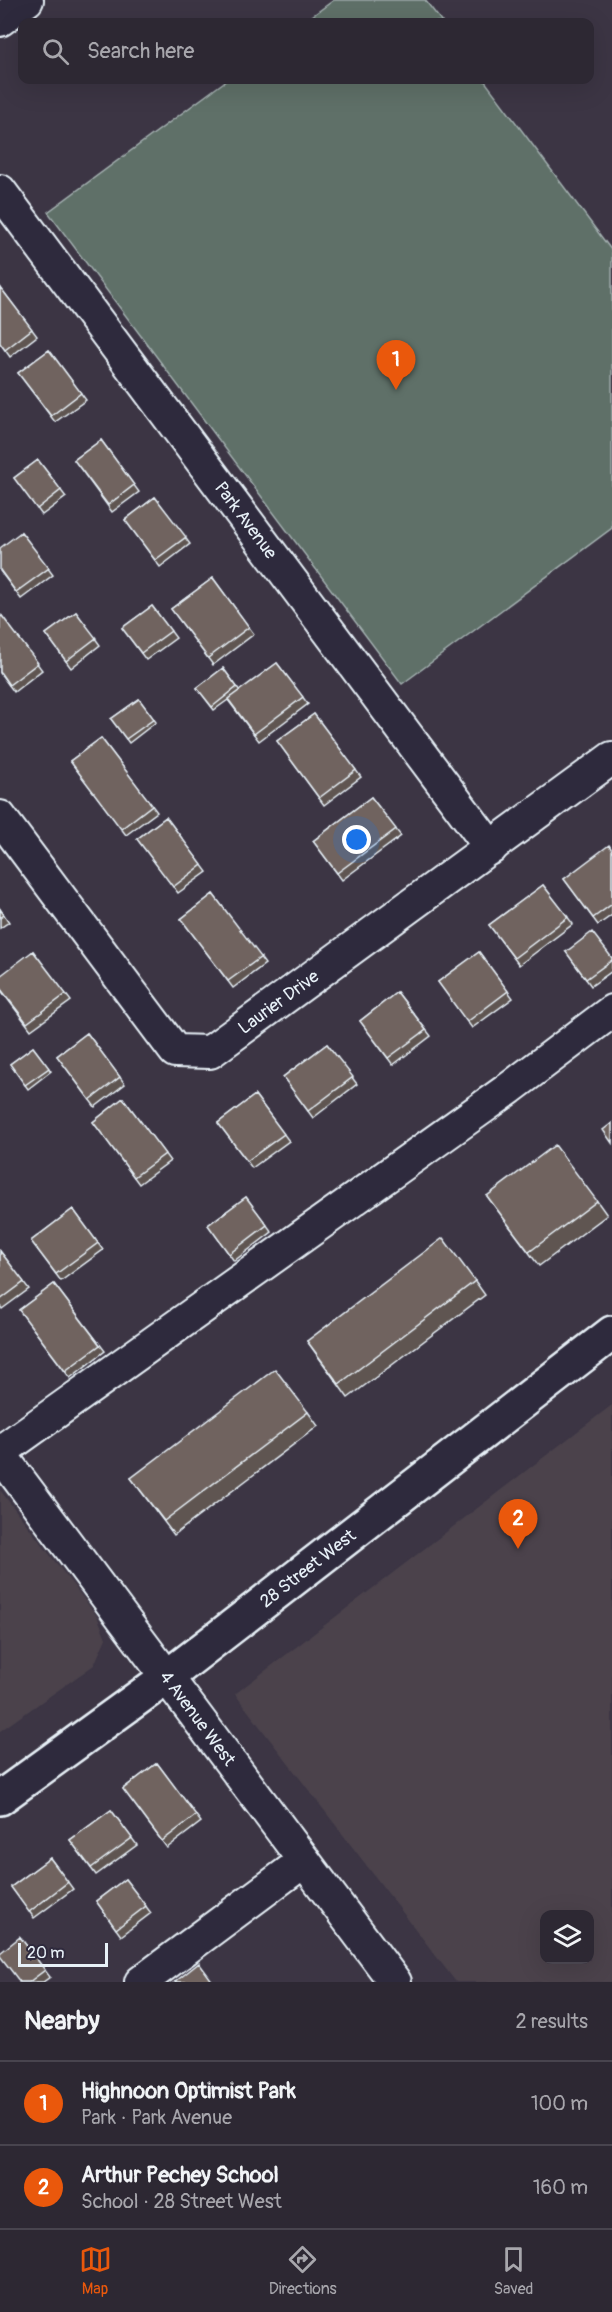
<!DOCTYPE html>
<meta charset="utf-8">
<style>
body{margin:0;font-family:Pangolin,sans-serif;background:#35303b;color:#f1f3f6}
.controls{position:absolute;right:18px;bottom:18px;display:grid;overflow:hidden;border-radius:12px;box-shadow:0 6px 24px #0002}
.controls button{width:54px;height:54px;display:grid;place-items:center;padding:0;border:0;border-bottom:2px solid #48444e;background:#2d2833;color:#f1f3f6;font:30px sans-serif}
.scale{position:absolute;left:18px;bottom:15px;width:90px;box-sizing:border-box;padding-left:6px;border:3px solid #e8f1f8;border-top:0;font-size:16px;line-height:21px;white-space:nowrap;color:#e8f1f8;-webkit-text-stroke:4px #2f2a3d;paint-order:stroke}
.you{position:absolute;left:357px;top:840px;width:21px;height:21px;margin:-15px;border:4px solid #fff;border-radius:50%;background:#1a73e8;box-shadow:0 0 0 9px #1a73e833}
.badge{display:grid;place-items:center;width:39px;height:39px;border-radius:50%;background:#ea580c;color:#fff;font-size:20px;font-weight:700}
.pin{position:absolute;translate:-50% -50px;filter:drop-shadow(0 2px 3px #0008)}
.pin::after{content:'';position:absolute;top:32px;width:21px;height:18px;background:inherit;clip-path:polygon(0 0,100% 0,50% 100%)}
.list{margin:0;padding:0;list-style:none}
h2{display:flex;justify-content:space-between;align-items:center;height:78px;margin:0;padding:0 24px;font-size:26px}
h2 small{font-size:20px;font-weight:400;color:#a7a6ac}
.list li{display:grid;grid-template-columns:39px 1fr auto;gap:18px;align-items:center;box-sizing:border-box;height:84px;padding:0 24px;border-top:2px solid #48444e}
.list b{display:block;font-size:22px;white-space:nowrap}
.list p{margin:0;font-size:20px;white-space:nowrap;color:#a7a6ac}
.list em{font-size:20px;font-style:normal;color:#a7a6ac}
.icon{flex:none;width:33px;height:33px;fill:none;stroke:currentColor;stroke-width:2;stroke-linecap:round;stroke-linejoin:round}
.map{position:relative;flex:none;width:612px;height:1982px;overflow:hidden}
.search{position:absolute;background:#2d2833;box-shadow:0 6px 24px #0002;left:18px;right:18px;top:18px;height:66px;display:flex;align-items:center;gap:15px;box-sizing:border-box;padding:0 21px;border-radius:12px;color:#a7a6ac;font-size:22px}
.sheet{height:246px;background:#2d2833}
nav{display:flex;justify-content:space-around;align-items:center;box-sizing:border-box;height:84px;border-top:2px solid #48444e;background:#2d2833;font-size:16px;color:#a7a6ac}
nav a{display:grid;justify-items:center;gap:3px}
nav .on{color:#ea580c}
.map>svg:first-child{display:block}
</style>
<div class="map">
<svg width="612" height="1982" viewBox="0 0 612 1982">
<rect width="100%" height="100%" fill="#3c3544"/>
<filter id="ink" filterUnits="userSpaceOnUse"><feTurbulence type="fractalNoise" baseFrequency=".0167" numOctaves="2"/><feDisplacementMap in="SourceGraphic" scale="12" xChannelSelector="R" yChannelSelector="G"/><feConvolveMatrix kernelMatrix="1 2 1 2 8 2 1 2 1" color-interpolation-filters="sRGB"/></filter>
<g filter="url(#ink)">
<path fill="#4b434c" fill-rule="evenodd" d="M612,1405V1982H456L235,1694ZM544,1914H590V1960H544Z
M0,1490L97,1616L106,1638L94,1665L0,1731Z"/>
<path fill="#5e6f67" stroke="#a3b0b0" stroke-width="1.5" d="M334,0H425L442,22H304Z
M227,80H484L612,251V528L402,684L48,212Z"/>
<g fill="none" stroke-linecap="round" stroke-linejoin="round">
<g stroke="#e8f1f8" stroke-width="36">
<g id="minor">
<path d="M0,20L27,0"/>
<path id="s1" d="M0,191L491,848"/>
<path id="s2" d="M0,817L175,1051L210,1052L612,758"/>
<path d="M0,1452L510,1088L612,1011"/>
<path id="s3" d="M0,1454L395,1982"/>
<path d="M141,1982L304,1861"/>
</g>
</g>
<g stroke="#e8f1f8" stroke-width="38">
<g id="major">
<path id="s4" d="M0,1798L167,1677L612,1333"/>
</g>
</g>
<use href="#minor" stroke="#2f2a3d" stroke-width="32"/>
<use href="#major" stroke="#2f2a3d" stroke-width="33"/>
</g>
<path fill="#5f5551" stroke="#e8f1f8" stroke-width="1.5" d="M0,287L37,336L10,357L0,343Z
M49,350L86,400L55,422L18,373Z
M101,440L139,492L112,512L74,460Z
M38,460L66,497L42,515L14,478Z
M155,497L190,544L160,567L125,520Z
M21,532L53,575L21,599L0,571Z
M213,578L254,634L213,665L171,609Z
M152,606L176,638L146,660L122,628Z
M76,612L100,645L71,668L46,634Z
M2,616L42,670L14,692L0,673Z
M277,663L308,704L259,741L228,700L214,710L197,688L223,668L240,691Z
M139,699L156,722L129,743L111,719Z
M314,714L361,777L324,805L277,741Z
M101,738L157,812L126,835L70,761Z
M371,797L401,836L342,880L313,841Z
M166,817L207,872L178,893L137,839Z
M612,850V915L598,925L564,879Z
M543,885L573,924L519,965L489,925Z
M213,894L265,964L233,988L181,919Z
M0,909L9,922L0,928Z
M33,951L71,1001L31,1030L0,989Z
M479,952L513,998L472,1028L438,982Z
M566,952L612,958V971L591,986Z
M397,992L431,1036L393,1065L360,1021Z
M87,1033L125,1084L95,1107L57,1056Z
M327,1044L357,1084L313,1118L283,1077Z
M33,1047L51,1071L28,1089L10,1064Z
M255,1095L289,1141L252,1168L218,1123Z
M123,1098L170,1161L139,1184L93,1122Z
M487,1196L597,1201L607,1215L539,1266Z
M246,1197L272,1232L234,1261L208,1225Z
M73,1209L103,1250L61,1281L31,1241Z
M0,1251L29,1289L2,1309L0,1306Z
M475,1281L485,1295L348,1398L307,1341Z
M54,1284L105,1351L70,1378L19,1310Z
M308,1412L318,1426L174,1535L131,1478Z
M157,1763L201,1822L167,1848L123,1789Z
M111,1810L137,1845L96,1875L70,1840Z
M50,1858L73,1889L34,1918L11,1887Z
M125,1879L151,1913L121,1936L96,1901Z
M20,1937L50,1977L43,1982H19Z"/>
<path fill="#6f635e" stroke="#e8f1f8" stroke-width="1.5" d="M0,287L32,329L5,350L0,343Z
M49,350L81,393L51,416L18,373Z
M101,440L134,485L108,505L74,460Z
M38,460L61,490L37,509L14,478Z
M155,497L186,537L155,560L125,520Z
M21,532L49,568L16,592L0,570V548Z
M213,578L249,627L208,658L171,609Z
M152,606L171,631L141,653L122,628Z
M76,612L96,638L66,661L46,634Z
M2,616L38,663L9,685L0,672V617Z
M277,663L303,697L254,734L228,699Z
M223,668L237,687L212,707L197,688Z
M139,699L154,719L126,739L111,719Z
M314,714L356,770L319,798L277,741Z
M101,738L152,805L121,829L70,761Z
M371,797L396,829L337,873L313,841Z
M166,817L202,865L173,887L137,839Z
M609,845L612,850V904L593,918L564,879Z
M543,885L568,917L514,958L489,925Z
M213,894L261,957L228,981L181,919Z
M0,909L4,915L0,918Z
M592,932L612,958V960L586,979L566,952Z
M33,951L66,994L27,1023L0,988V976Z
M479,952L508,991L467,1022L438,982Z
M397,992L426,1030L388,1058L360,1021Z
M87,1033L120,1077L90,1100L57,1056Z
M327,1044L353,1077L308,1111L283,1077Z
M33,1047L49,1068L25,1085L10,1064Z
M255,1095L284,1134L247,1161L218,1123Z
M123,1098L165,1154L134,1177L93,1122Z
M612,1123V1143L603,1130Z
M555,1145L597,1201L529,1252L487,1196Z
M246,1197L267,1225L229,1254L208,1225Z
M73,1209L98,1243L56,1274L31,1241Z
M443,1238L475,1281L339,1384L307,1341Z
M0,1251L24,1282L0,1300Z
M54,1284L100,1345L65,1371L19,1310Z
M275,1369L308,1412L164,1521L131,1478Z
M157,1763L196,1815L162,1841L123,1789Z
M111,1810L132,1838L91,1868L70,1840Z
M50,1858L68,1882L29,1912L11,1887Z
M125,1879L146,1906L116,1929L96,1901Z
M20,1937L45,1970L29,1982H20L0,1956V1953Z
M199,1963L213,1982H175Z"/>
</g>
<g text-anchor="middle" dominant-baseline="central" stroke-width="4.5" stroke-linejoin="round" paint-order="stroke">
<g font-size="18" fill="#e8f1f8" stroke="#2f2a3d">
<text stroke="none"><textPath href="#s1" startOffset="411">Park Avenue</textPath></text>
<text stroke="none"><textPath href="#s2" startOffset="412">Laurier Drive</textPath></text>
<text stroke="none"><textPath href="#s4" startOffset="384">28 Street West</textPath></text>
<text stroke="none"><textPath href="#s3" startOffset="330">4 Avenue West</textPath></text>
</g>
</g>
</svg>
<div class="controls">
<button><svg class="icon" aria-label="layers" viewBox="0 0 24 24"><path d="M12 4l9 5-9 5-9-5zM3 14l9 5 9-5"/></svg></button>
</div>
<div class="scale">20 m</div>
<div class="you"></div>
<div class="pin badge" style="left:396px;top:390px">1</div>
<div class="pin badge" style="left:518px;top:1549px">2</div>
<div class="search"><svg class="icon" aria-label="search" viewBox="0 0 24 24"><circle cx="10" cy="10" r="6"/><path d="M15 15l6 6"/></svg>Search here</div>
</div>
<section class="sheet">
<h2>Nearby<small>2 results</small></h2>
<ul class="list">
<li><span class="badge">1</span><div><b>Highnoon Optimist Park</b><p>Park · Park Avenue</p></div><em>100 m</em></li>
<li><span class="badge">2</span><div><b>Arthur Pechey School</b><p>School · 28 Street West</p></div><em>160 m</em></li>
</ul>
</section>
<nav>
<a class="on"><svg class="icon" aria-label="map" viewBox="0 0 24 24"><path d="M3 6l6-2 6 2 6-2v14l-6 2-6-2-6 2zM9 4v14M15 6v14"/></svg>Map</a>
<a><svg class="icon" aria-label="directions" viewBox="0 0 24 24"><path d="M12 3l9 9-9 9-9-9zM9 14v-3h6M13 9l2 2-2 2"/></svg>Directions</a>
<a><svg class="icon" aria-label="saved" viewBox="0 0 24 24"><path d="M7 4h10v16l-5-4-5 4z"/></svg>Saved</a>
</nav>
